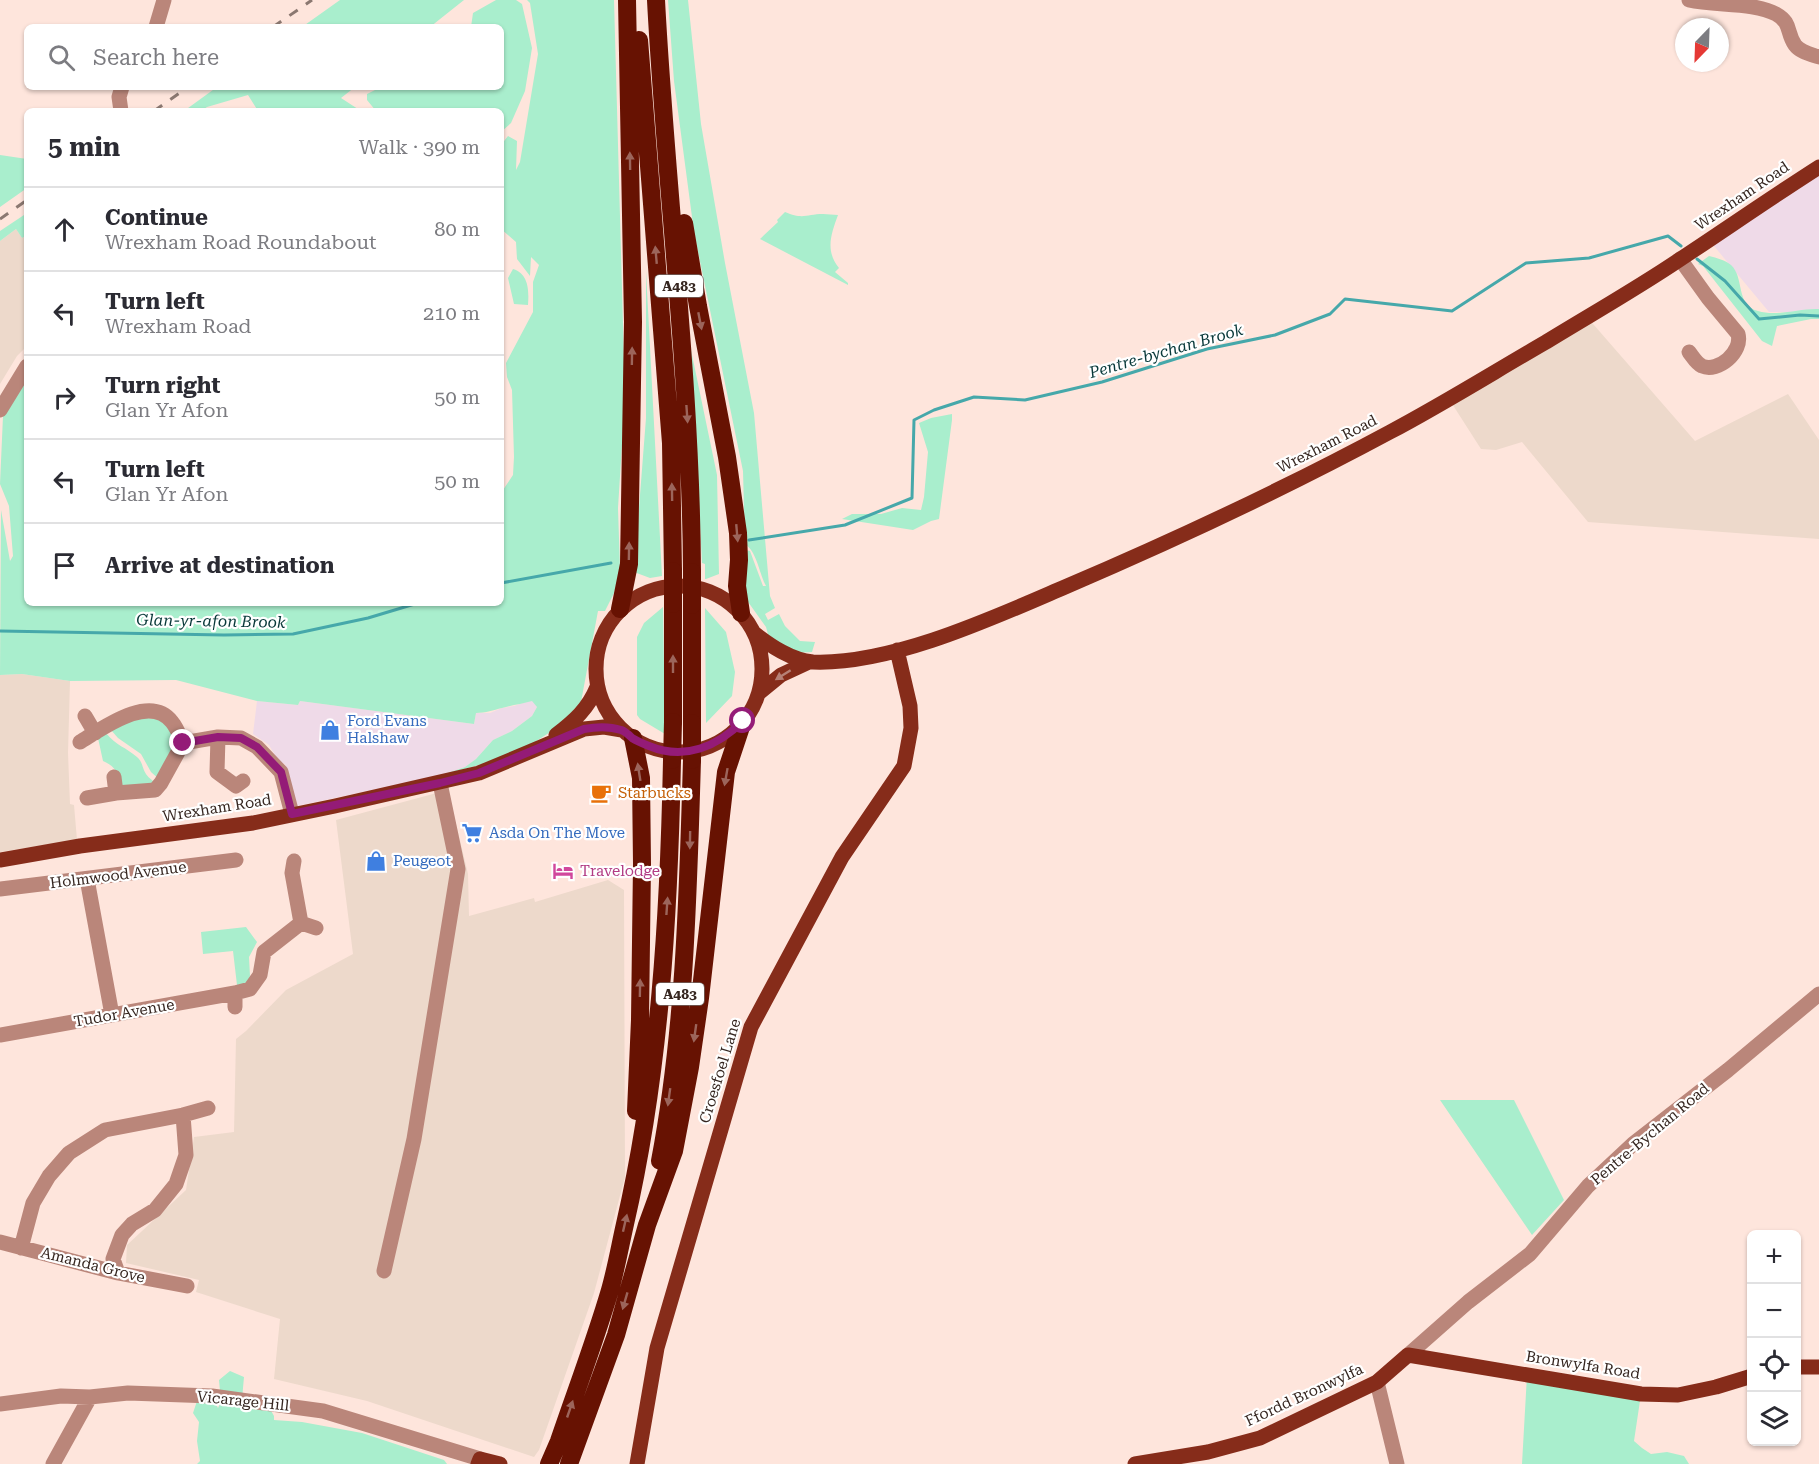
<!DOCTYPE html>
<meta charset="utf-8">
<style>
body{margin:0;font-family:"Roboto Serif",serif;background:#f2f2f3;color:#2b2b33}
.controls{position:absolute;right:18px;bottom:18px;display:grid;overflow:hidden;border-radius:9px;box-shadow:0 2px 4px #0004}
.controls button{width:54px;height:54px;display:grid;place-items:center;padding:0;border:0;border-bottom:2px solid #e1e1e2;background:#fff;color:#2b2b33;font:30px sans-serif}
.compass{position:absolute;left:1675px;top:18px;width:54px;height:54px;border-radius:50%;background:#fff;box-shadow:0 2px 4px #0004;rotate:203deg}
.stop{position:absolute;width:18px;height:18px;margin:-14px;border:4px solid #941b77;border-radius:50%;background:#fff}
.stop.end{background:#941b77;border-color:#fff;box-shadow:0 2px 6px #0008}
.list{margin:0;padding:0;list-style:none}
h2{display:flex;justify-content:space-between;align-items:center;height:78px;margin:0;padding:0 24px;font-size:26px}
h2 small{font-size:20px;font-weight:400;color:#7c7c81}
.list li{display:grid;grid-template-columns:39px 1fr auto;gap:18px;align-items:center;box-sizing:border-box;height:84px;padding:0 24px;border-top:2px solid #e1e1e2}
.list b{display:block;font-size:22px;white-space:nowrap}
.list p{margin:0;font-size:20px;white-space:nowrap;color:#7c7c81}
.list em{font-size:20px;font-style:normal;color:#7c7c81}
.icon{flex:none;width:33px;height:33px;fill:none;stroke:currentColor;stroke-width:2;stroke-linecap:round;stroke-linejoin:round}
.map{position:relative;flex:none;width:1819px;height:1464px;overflow:hidden}
.search{position:absolute;background:#fff;box-shadow:0 2px 4px #0004;left:24px;top:24px;width:480px;height:66px;display:flex;align-items:center;gap:15px;box-sizing:border-box;padding:0 21px;border-radius:9px;color:#7c7c81;font-size:22px}
.panel{position:absolute;background:#fff;box-shadow:0 2px 4px #0004;left:24px;top:108px;width:480px;height:498px;border-radius:9px}
.map>svg:first-child{display:block}
</style>
<div class="map">
<svg width="1819" height="1464" viewBox="0 0 1819 1464">
<rect width="100%" height="100%" fill="#fee5dc"/>
<path fill="#efdae8" d="M1819,167V312H1769L1709,240Z
M532,700L537,707L532,716L512,731L493,740L476,759L465,767L439,776L297,806L285,764L279,762L269,745L253,734L257,701L298,705L300,701L474,724L476,713H490L502,708L514,706Z"/>
<path fill="#edd9cb" d="M16,229L22,238L27,235V346L17,356L0,384V241Z
M1587,317L1695,441L1788,394L1819,440V539L1588,522L1522,442L1496,450L1481,449L1449,399Z
M22,674L70,681L68,753L70,804L74,805L77,840L0,852V675Z
M448,790L468,874L469,916L534,898L535,902L608,880L624,890L625,1177L594,1293L539,1450L534,1457L367,1401L274,1379L280,1319L196,1292L199,1280L126,1263L127,1245L186,1190L194,1137L234,1132L236,1039L246,1031L286,990L353,954L336,820Z"/>
<path fill="#a9eecd" d="M340,0H464L430,27H302Z
M496,0H516L522,4L532,48L525,91L511,123L501,132V111H376L367,100V94L381,87H501V27H471L473,13Z
M527,0H614L625,397L618,508L620,569L614,593L605,611H598L581,702L558,727L524,749L497,760L439,776L465,767L476,759L493,740L512,731L532,716L537,707L532,701C522,704 512,705 502,708C493,710 486,713 476,713L474,724L300,701L298,705L257,701L176,680L70,681L22,674L0,675L1,510L10,561L13,556L9,506L0,484L3,416L27,375V603H501V493L513,475L514,457L512,390L507,377L506,363L533,312V282L539,265L531,257L530,276L517,259L516,242L501,229V205L504,197L502,190L501,191V145L508,136L517,141L516,170L520,162L538,54L530,3Z
M668,0H688L701,124L725,263L754,413L770,596L775,608L765,614L768,620L779,614L785,626L800,641L815,642L812,652L791,653L769,638L766,627L746,599L745,550L750,551L763,586H766C759,573 757,552 745,544L743,471L694,232L674,81Z
M217,87H355L341,98L361,111H258L248,95L207,107L201,111H184Z
M0,155L27,159V188L0,207Z
M785,212C803,220 807,214 823,214C828,214 833,215 838,215C831,234 825,251 839,268L835,272L848,283V285L760,239L778,222L777,220Z
M27,213V235L22,238L16,229L0,241V231Z
M1709,256C1717,258 1725,260 1731,265C1745,278 1735,305 1758,311C1777,317 1799,308 1819,309V319H1811L1777,326L1772,346L1762,341L1703,266L1698,264Z
M513,269C529,274 529,291 528,305L514,304L508,278Z
M646,271L662,576L650,578L634,572L646,418Z
M691,350L717,475L719,574L706,579H705V564L702,563Z
M952,414V420L939,519L931,521L913,530L842,519L852,514H881L902,508L921,510L924,497L928,452L919,423L931,418Z
M663,607L665,728V734L640,719L637,715V637L644,623Z
M705,608L726,632L735,672L732,696L706,723Z
M140,717L163,720L177,738L160,780L151,772L141,754L118,738L111,730Z
M106,733C115,745 127,748 137,757C146,765 139,772 156,783L131,789L122,785C118,773 115,766 103,761L98,738Z
M246,927L257,942L249,957L250,976L247,984L237,985L233,951L203,954L201,932Z
M1440,1100H1514L1564,1200L1532,1235Z
M230,1371L244,1377L241,1410L269,1407L274,1416V1420L302,1422L362,1433L444,1460L447,1464H197L200,1461L197,1441L199,1422L193,1413L198,1398L214,1401L218,1408L221,1402L219,1380Z
M1527,1375L1641,1394L1634,1441L1642,1448L1651,1454L1667,1452L1684,1456L1689,1464H1522Z"/>
<g fill="none" stroke-linecap="round" stroke-linejoin="round">
<path stroke="#46a8aa" stroke-width="3" d="M1697,259L1725,281L1759,319L1800,315L1819,316
M749,540L845,525L912,498L914,420L934,410L974,397L1025,400L1102,382L1207,349L1275,335L1330,314L1345,299L1452,311L1526,263L1589,258L1668,236L1681,246
M501,583L611,563
M0,631L224,635L293,634L368,618L418,603"/>
<path stroke="#ba867a" stroke-width="15" d="M1689,0C1715,6 1754,2 1776,14C1792,23 1786,32 1795,45C1800,52 1810,54 1819,57
M156,27L164,0
M121,111L119,97L122,87
M1680,259L1708,298L1738,334C1743,352 1718,373 1702,366C1696,363 1693,357 1689,352
M0,410L27,366
M85,716L95,733
M218,737L217,772L236,786L243,781
M80,742C103,728 150,693 172,722C177,728 180,736 183,743
M114,777L116,793
M87,798L116,793L155,790L161,783L183,743L218,737L241,738L257,747L281,772L292,814
M87,879L112,1015
M0,889L236,860
M301,923L316,928
M235,993L250,989L260,975L264,952L301,923L292,873L294,861
M0,1035L235,993V1007
M0,1242L118,1273L187,1286
M21,1248L33,1203L49,1176L69,1153L105,1130L183,1115L208,1108
M384,1271L414,1139L458,869L440,783
M118,1273L113,1259L122,1235L132,1224L155,1210L176,1184L186,1155L183,1115
M1408,1355L1468,1302L1530,1254L1588,1186L1633,1144L1728,1070L1819,994
M1377,1382L1397,1464
M0,1404L61,1396L90,1397L128,1393L212,1396L323,1411L480,1459
M53,1464L90,1397"/>
<path stroke="#862c1a" stroke-width="15" d="M596 669a83 83 0 1 1 166 0a83 83 0 1 1-166 0Z
M754,633C771,646 791,660 813,662C891,665 993,618 1065,587C1175,540 1284,489 1390,432C1443,404 1494,372 1546,342C1590,315 1636,289 1679,260C1726,229 1772,197 1819,167
M759,693L781,675L809,662
M556,735C574,721 588,709 597,687
M0,860L80,846L253,823L335,806L479,773L584,729L604,727L622,730
M1796,1367H1819
M478,1464L480,1459L500,1464
M637,1464L657,1348L751,1027L842,857L904,766L911,728L910,706L897,650
M1135,1464L1208,1452L1260,1438L1377,1382L1408,1355L1641,1394L1678,1395L1716,1387L1752,1376"/>
<path stroke="#671202" stroke-width="18" d="M656,0C666,191 691,380 692,572
M639,40L671,443L673,571
M684,223L698,306L727,457L738,533L739,560L737,586L741,613
M620,609L629,564L633,322L627,0
M673,722V604
M692,723V605
M633,738L641,778L642,864L640,1020L636,1111
M660,1161C685,1030 688,894 692,760
M549,1464L559,1441C576,1391 595,1341 610,1290C616,1269 620,1246 625,1224C660,1072 669,915 672,760
M569,1464L616,1335L647,1225L674,1151L690,1067L700,998L726,772L743,721"/>
<path stroke="#8b7871" stroke-width="3" stroke-dasharray="10 10" stroke-linecap="butt" d="M273,27L312,0
M154,111L188,87
M0,219L27,200"/>
<path stroke="#671202" stroke-width="18" d="M673,604V571
M692,605V572
M672,760L673,722
M692,760V723"/>
</g>
<defs><path id="oneway-solid" d="M-6-.8H1V-3.2L6.5 0L1 3.2V.8H-6Z" transform="scale(1.5)"/></defs>
<g fill="#9c655b">
<use href="#oneway-solid" transform="translate(630 161) rotate(-91)"/>
<use href="#oneway-solid" transform="translate(656 255) rotate(-95)"/>
<use href="#oneway-solid" transform="translate(700 321) rotate(79)"/>
<use href="#oneway-solid" transform="translate(632 356) rotate(-89)"/>
<use href="#oneway-solid" transform="translate(687 414) rotate(86)"/>
<use href="#oneway-solid" transform="translate(672 492) rotate(-91)"/>
<use href="#oneway-solid" transform="translate(737 533) rotate(85)"/>
<use href="#oneway-solid" transform="translate(629 551) rotate(-89)"/>
<use href="#oneway-solid" transform="translate(673 664) rotate(-90)"/>
<use href="#oneway-solid" transform="translate(639 772) rotate(-99)"/>
<use href="#oneway-solid" transform="translate(726 777) rotate(100)"/>
<use href="#oneway-solid" transform="translate(690 840) rotate(91)"/>
<use href="#oneway-solid" transform="translate(667 906) rotate(-86)"/>
<use href="#oneway-solid" transform="translate(640 988) rotate(-89)"/>
<use href="#oneway-solid" transform="translate(695 1033) rotate(98)"/>
<use href="#oneway-solid" transform="translate(669 1097) rotate(98)"/>
<use href="#oneway-solid" transform="translate(625 1223) rotate(-77)"/>
<use href="#oneway-solid" transform="translate(625 1301) rotate(106)"/>
<use href="#oneway-solid" transform="translate(570 1409) rotate(-71)"/>
</g>
<use fill="#b68076" href="#oneway-solid" transform="translate(783 675) rotate(148)"/>
<g fill="none" stroke-linecap="round" stroke-linejoin="round">
<path stroke="#941b77" stroke-width="8" d="M183,743L218,737L241,738L257,747L281,772L292,814L440,783L479,773L584,729C595,727 609,726 621,730C625,731 629,735 632,738C637,741 644,744 649,746C685,761 718,746 743,721"/>
</g>
<defs>
<g id="shop-bare" transform="scale(1.62)"><path d="M-5-2.5h2.3a2.7 3.5 0 0 1 5.4 0H5L5.5 6h-11ZM-1.5-2.5h3a1.5 2.3 0 0 0-3 0Z" fill="#3f7fe0" stroke="#fff" stroke-width="2.5" paint-order="stroke"/></g>
<g id="cafe-bare" transform="scale(1.62)"><path d="M-5.5-4.5H6V0H3Q3 3.5 0 3.5H-2.5Q-5.5 3.5-5.5 0ZM3-3.2v2h1.7v-2ZM-6 4.5H4V6H-6Z" fill="#e8710a" stroke="#fff" stroke-width="2.5" paint-order="stroke"/></g>
<g id="supermarket-bare" transform="scale(1.62)"><path d="M-6-5.5h2.5l.6 2H6L4.5 2H-2.5L-4.4-4H-6ZM-1.5 3.2a1.3 1.3 0 1 0 .1 0ZM3 3.2a1.3 1.3 0 1 0 .1 0Z" fill="#3f7fe0" stroke="#fff" stroke-width="2.5" paint-order="stroke"/></g>
<g id="hotel-bare" transform="scale(1.62)"><path d="M-6-4.5h1.5V1H6V5H4.5V3h-9V5H-6ZM-4 0a1.8 1.8 0 1 1 3.6 0ZM.5 0V-2.5h3Q6-2.5 6 0Z" fill="#d1479c" stroke="#fff" stroke-width="2.5" paint-order="stroke"/></g>
</defs>
<g fill-rule="evenodd">
<use href="#shop-bare" x="330" y="730"/>
<use href="#cafe-bare" x="601" y="793"/>
<use href="#supermarket-bare" x="472" y="833"/>
<use href="#shop-bare" x="376" y="861"/>
<use href="#hotel-bare" x="563" y="871"/>
</g>
<g text-anchor="middle" dominant-baseline="central" stroke-width="4.5" stroke-linejoin="round" paint-order="stroke">
<g fill="#fff" stroke="#726763" stroke-width="1.5">
<rect x="655" y="275" width="48" height="22" rx="4.5"/>
<rect x="656" y="983" width="48" height="22" rx="4.5"/>
</g>
<g font-size="14" font-weight="bold" fill="#352620">
<text x="679" y="286">A483</text>
<text x="680" y="994">A483</text>
</g>
<g font-size="15" fill="#352620" stroke="#fff">
<text transform="translate(1742 196) rotate(-34)">Wrexham Road</text>
<text transform="translate(1327 444) rotate(-27)">Wrexham Road</text>
<text transform="translate(217 808) rotate(-9)">Wrexham Road</text>
<text transform="translate(118 875) rotate(-7)">Holmwood Avenue</text>
<text transform="translate(124 1013) rotate(-10)">Tudor Avenue</text>
<text transform="translate(720 1071) rotate(-73)">Croesfoel Lane</text>
<text transform="translate(1650 1134) rotate(-40)">Pentre-Bychan Road</text>
<text transform="translate(93 1265) rotate(14)">Amanda Grove</text>
<text transform="translate(1583 1365) rotate(9)">Bronwylfa Road</text>
<text transform="translate(1304 1395) rotate(-25)">Ffordd Bronwylfa</text>
<text transform="translate(243 1401) rotate(6)">Vicarage Hill</text>
</g>
<g font-size="15" fill="#366cbe" stroke="#fff" text-anchor="start">
<text x="347" y="721">Ford Evans<tspan x="347" dy="17">Halshaw</tspan></text>
<text x="489" y="833">Asda On The Move</text>
<text x="393" y="861">Peugeot</text>
</g>
<g font-size="15" fill="#c56008" stroke="#fff" text-anchor="start">
<text x="618" y="793">Starbucks</text>
</g>
<g font-size="15" fill="#b23c85" stroke="#fff" text-anchor="start">
<text x="580" y="871">Travelodge</text>
</g>
<g font-size="16" font-style="italic" fill="#083839" stroke="#fff">
<text transform="translate(1166 351) rotate(-16)">Pentre-bychan Brook</text>
<text transform="translate(211 621) rotate(1)">Glan-yr-afon Brook</text>
</g>
</g>
</svg>
<div class="controls">
<button>+</button>
<button>−</button>
<button><svg class="icon" aria-label="locate" viewBox="0 0 24 24"><circle cx="12" cy="12" r="6"/><path d="M12 2v4M12 18v4M2 12h4M18 12h4"/></svg></button>
<button><svg class="icon" aria-label="layers" viewBox="0 0 24 24"><path d="M12 4l9 5-9 5-9-5zM3 14l9 5 9-5"/></svg></button>
</div>
<svg class="compass" viewBox="-18 -18 36 36"><path d="M0-13l5 13h-10z" fill="#e53935"/><path d="M0 13l5-13h-10z" fill="#7c7c81"/></svg>
<div class="stop" style="left:743px;top:721px"></div>
<div class="stop end" style="left:183px;top:743px"></div>
<div class="search"><svg class="icon" aria-label="search" viewBox="0 0 24 24"><circle cx="10" cy="10" r="6"/><path d="M15 15l6 6"/></svg>Search here</div>
<section class="panel">
<h2>5 min<small>Walk · 390 m</small></h2>
<ul class="list">
<li><svg class="icon" aria-label="ahead" viewBox="0 0 24 24"><path d="M12 20V5M6 11l6-6 6 6"/></svg><div><b>Continue</b><p>Wrexham Road Roundabout</p></div><em>80 m</em></li>
<li><svg class="icon" aria-label="left" viewBox="0 0 24 24"><path d="M17 20v-9H6M10 6l-5 5 5 5"/></svg><div><b>Turn left</b><p>Wrexham Road</p></div><em>210 m</em></li>
<li><svg class="icon" aria-label="right" viewBox="0 0 24 24"><path d="M7 20v-9h11M14 6l5 5-5 5"/></svg><div><b>Turn right</b><p>Glan Yr Afon</p></div><em>50 m</em></li>
<li><svg class="icon" aria-label="left" viewBox="0 0 24 24"><path d="M17 20v-9H6M10 6l-5 5 5 5"/></svg><div><b>Turn left</b><p>Glan Yr Afon</p></div><em>50 m</em></li>
<li><svg class="icon" aria-label="arrive" viewBox="0 0 24 24"><path d="M6 21V4h12l-3 4 3 4H6"/></svg><div><b>Arrive at destination</b></div></li>
</ul>
</section>
</div>
